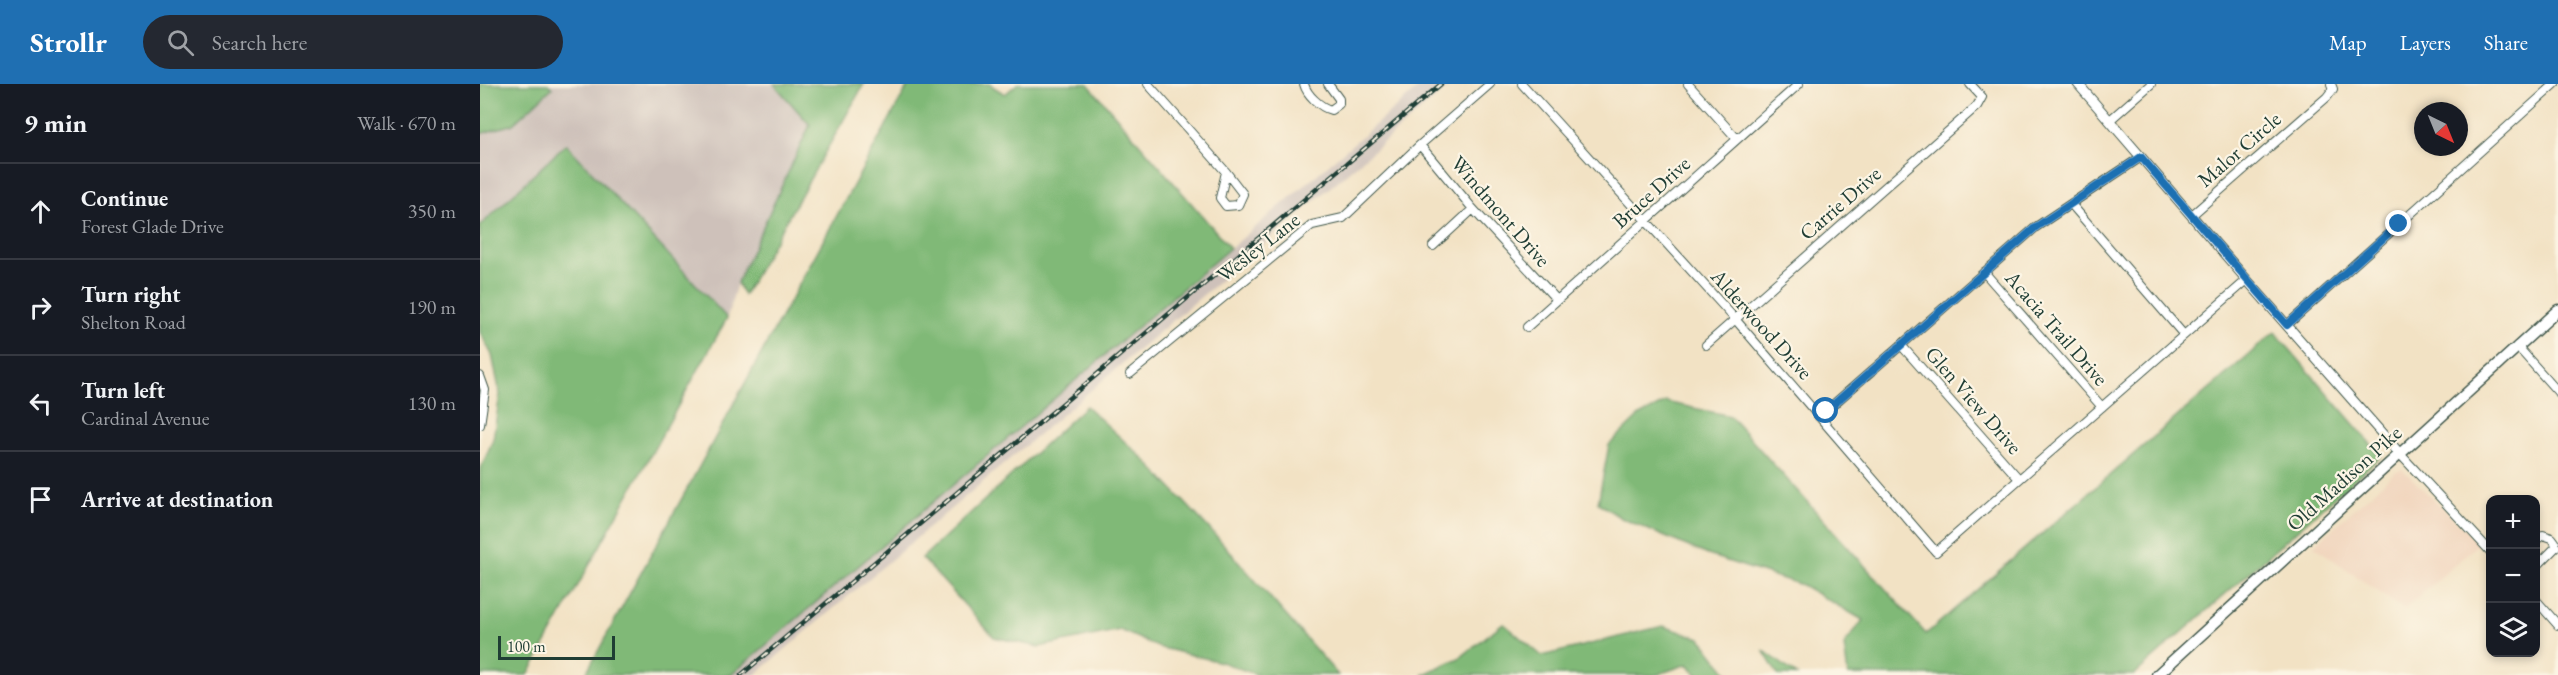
<!DOCTYPE html>
<meta charset="utf-8">
<style>
body{margin:0;font-family:"EB Garamond",serif;background:#242831;color:#f1f3f6}
.controls{position:absolute;right:18px;bottom:18px;display:grid;overflow:hidden;border-radius:12px;box-shadow:0 3px 9px #0003}
.controls button{width:54px;height:54px;display:grid;place-items:center;padding:0;border:0;border-bottom:2px solid #363941;background:#171b24;color:#f1f3f6;font:30px sans-serif}
.compass{position:absolute;left:1934px;top:18px;width:54px;height:54px;border-radius:50%;background:#171b24;box-shadow:0 3px 9px #0003;rotate:137deg}
.scale{position:absolute;left:18px;bottom:15px;width:117px;box-sizing:border-box;padding-left:6px;border:3px solid #1f3d34;border-top:0;font-size:16px;line-height:21px;white-space:nowrap;color:#1f3d34;-webkit-text-stroke:4px #fcf5e5;paint-order:stroke}
.stop{position:absolute;width:18px;height:18px;margin:-14px;border:4px solid #1f6fb2;border-radius:50%;background:#fff}
.stop.end{background:#1f6fb2;border-color:#fff;box-shadow:0 2px 6px #0008}
.list{margin:0;padding:0;list-style:none}
h2{display:flex;justify-content:space-between;align-items:center;height:78px;margin:0;padding:0 24px;font-size:26px}
h2 small{font-size:20px;font-weight:400;color:#9ea1a6}
.list li{display:grid;grid-template-columns:39px 1fr auto;gap:18px;align-items:center;box-sizing:border-box;height:96px;padding:0 24px;border-top:2px solid #363941}
.list b{display:block;font-size:22px;white-space:nowrap}
.list p{margin:0;font-size:20px;white-space:nowrap;color:#9ea1a6}
.list em{font-size:20px;font-style:normal;color:#9ea1a6}
.icon{flex:none;width:33px;height:33px;fill:none;stroke:currentColor;stroke-width:2;stroke-linecap:round;stroke-linejoin:round}
.map{position:relative;flex:none;width:2078px;height:591px;overflow:hidden}
header{display:flex;align-items:center;gap:36px;box-sizing:border-box;height:84px;padding:0 30px;background:#1f6fb2;color:#fff}
header strong{font-size:28px}
nav{display:flex;gap:33px;margin-inline-start:auto;font-size:21px}
.search{width:420px;height:54px;background:#242831;display:flex;align-items:center;gap:15px;box-sizing:border-box;padding:0 21px;border-radius:33px;color:#9ea1a6;font-size:22px}
main{display:flex}
aside{flex:1;background:#171b24}
.map>svg:first-child{display:block}
</style>
<header>
<strong>Strollr</strong>
<div class="search"><svg class="icon" aria-label="search" viewBox="0 0 24 24"><circle cx="10" cy="10" r="6"/><path d="M15 15l6 6"/></svg>Search here</div>
<nav><a>Map</a><a>Layers</a><a>Share</a></nav>
</header>
<main>
<aside>
<h2>9 min<small>Walk · 670 m</small></h2>
<ul class="list">
<li><svg class="icon" aria-label="ahead" viewBox="0 0 24 24"><path d="M12 20V5M6 11l6-6 6 6"/></svg><div><b>Continue</b><p>Forest Glade Drive</p></div><em>350 m</em></li>
<li><svg class="icon" aria-label="right" viewBox="0 0 24 24"><path d="M7 20v-9h11M14 6l5 5-5 5"/></svg><div><b>Turn right</b><p>Shelton Road</p></div><em>190 m</em></li>
<li><svg class="icon" aria-label="left" viewBox="0 0 24 24"><path d="M17 20v-9H6M10 6l-5 5 5 5"/></svg><div><b>Turn left</b><p>Cardinal Avenue</p></div><em>130 m</em></li>
<li><svg class="icon" aria-label="arrive" viewBox="0 0 24 24"><path d="M6 21V4h12l-3 4 3 4H6"/></svg><div><b>Arrive at destination</b></div></li>
</ul>
</aside>
<div class="map">
<svg width="2078" height="591" viewBox="0 0 2078 591">
<rect width="100%" height="100%" fill="#fcf5e5"/>
<filter id="ink" filterUnits="userSpaceOnUse"><feTurbulence type="fractalNoise" baseFrequency=".0167" numOctaves="2"/><feDisplacementMap in="SourceGraphic" scale="12" xChannelSelector="R" yChannelSelector="G"/><feConvolveMatrix kernelMatrix="1 2 1 2 8 2 1 2 1" color-interpolation-filters="sRGB"/></filter>
<filter id="wash" filterUnits="userSpaceOnUse"><feTurbulence type="fractalNoise" baseFrequency=".008" numOctaves="4" result="noise"/><feDisplacementMap in="SourceGraphic" scale="24" xChannelSelector="R" yChannelSelector="G"/><feGaussianBlur stdDeviation="1.35" result="paint"/><feColorMatrix in="noise" values="0 0 0 0 0 0 0 0 0 0 0 0 0 0 0 0 0 1.4 0 .05"/><feComposite in="paint" operator="in"/></filter>
<g filter="url(#wash)">
<rect width="100%" height="100%" fill="#f2e2c4"/>
<path fill="#f1d5bd" d="M1922,385L1999,459L1924,526L1834,462L1916,387Z"/>
<path fill="#cec1ba" d="M68,0H294L330,41L257,199L247,234L86,61L0,142V50L33,40L72,4Z
M943,0H972L275,591H251Z"/>
<path fill="#80b977" stroke="#507b56" stroke-width="1.5" d="M0,0H68L72,4L33,40L0,50Z
M294,0H384L264,211L257,199L330,41Z
M429,0H509L525,10L537,0H608L750,164L251,591H105Z
M86,60L247,234L48,591H0V387L13,355L20,310L12,271L0,248V142Z
M1795,248L1901,372L1654,591H1368L1364,561L1383,536L1322,501L1228,471L1141,434L1118,419L1129,361L1159,332L1186,318L1250,332L1446,550Z
M606,322L666,377L738,454L858,591H778L741,578L678,563L640,546L559,563L514,553L442,474Z
M1023,539L1062,572L1183,542L1220,554L1249,591H1217L1208,580L1176,591H942L981,573Z
M1283,566L1317,591H1298Z"/>
</g>
<g filter="url(#ink)">
<g fill="none" stroke-linecap="round" stroke-linejoin="round">
<g stroke="#3f564a" stroke-width="10">
<path id="minor" d="M668,0L746,88
M824,0C827,11 840,23 851,26L859,20V15L848,0
M1042,0L1255,235L1456,468L1767,196
M1208,0L1257,55
M1630,36L1671,0
M940,61L993,125L1077,216
M746,88L763,110L758,121L746,122L740,114Z
M1591,120L1704,251
M1712,131L1847,13L1853,5L1851,0
M953,162L993,125
M1504,188L1622,323
M1807,241L2075,0
M1047,243L1319,0
M1226,261L1497,22L1502,13L1490,0
M1421,261L1539,395
M2037,262L2078,308
M650,290L832,141L863,134L940,61L1010,0
M0,292L5,306L0,341
M1339,333L1556,143L1661,73
M1920,370L2010,467
M2056,456L2063,451L2072,454L2075,458L2076,463L2056,483
M2056,516L2078,541"/>
</g>
<g stroke="#3f564a" stroke-width="11">
<path id="tertiary" d="M1598,0L1767,196L1920,370"/>
</g>
<g stroke="#3f564a" stroke-width="13">
<path id="secondary" d="M1677,591L2078,226"/>
</g>
<use href="#minor" stroke="#fff" stroke-width="8"/>
<use href="#tertiary" stroke="#fff" stroke-width="9"/>
<use href="#secondary" stroke="#fff" stroke-width="10"/>
<g stroke="#1f3d34" stroke-width="4.5">
<path id="rail" d="M261,591L961,0"/>
</g>
<use href="#rail" stroke="#fcf5e5" stroke-width="2" stroke-dasharray="7" stroke-linecap="butt"/>
</g>
</g>
<g fill="none" stroke-linecap="round" stroke-linejoin="round" filter="url(#ink)">
<path stroke="#1f6fb2" stroke-width="8" d="M1346,327L1556,143L1661,73L1807,241L1919,140"/>
</g>
<g text-anchor="middle" dominant-baseline="central" stroke-width="4.5" stroke-linejoin="round" paint-order="stroke">
<g font-size="21" fill="#1f3d34" stroke="#fcf5e5">
<text transform="translate(1759 65) rotate(-41)">Malor Circle</text>
<text transform="translate(1171 108) rotate(-42)">Bruce Drive</text>
<text transform="translate(1360 119) rotate(-41)">Carrie Drive</text>
<text transform="translate(1021 127) rotate(49)">Windmont Drive</text>
<text transform="translate(778 163) rotate(-38)">Wesley Lane</text>
<text transform="translate(1282 240) rotate(48)">Alderwood Drive</text>
<text transform="translate(1577 244) rotate(49)">Acacia Trail Drive</text>
<text transform="translate(1494 316) rotate(49)">Glen View Drive</text>
<text transform="translate(1864 394) rotate(-42)">Old Madison Pike</text>
</g>
</g>
</svg>
<div class="controls">
<button>+</button>
<button>−</button>
<button><svg class="icon" aria-label="layers" viewBox="0 0 24 24"><path d="M12 4l9 5-9 5-9-5zM3 14l9 5 9-5"/></svg></button>
</div>
<svg class="compass" viewBox="-18 -18 36 36"><path d="M0-13l5 13h-10z" fill="#e53935"/><path d="M0 13l5-13h-10z" fill="#9ea1a6"/></svg>
<div class="scale">100 m</div>
<div class="stop" style="left:1346px;top:327px"></div>
<div class="stop end" style="left:1919px;top:140px"></div>
</div>
</main>
